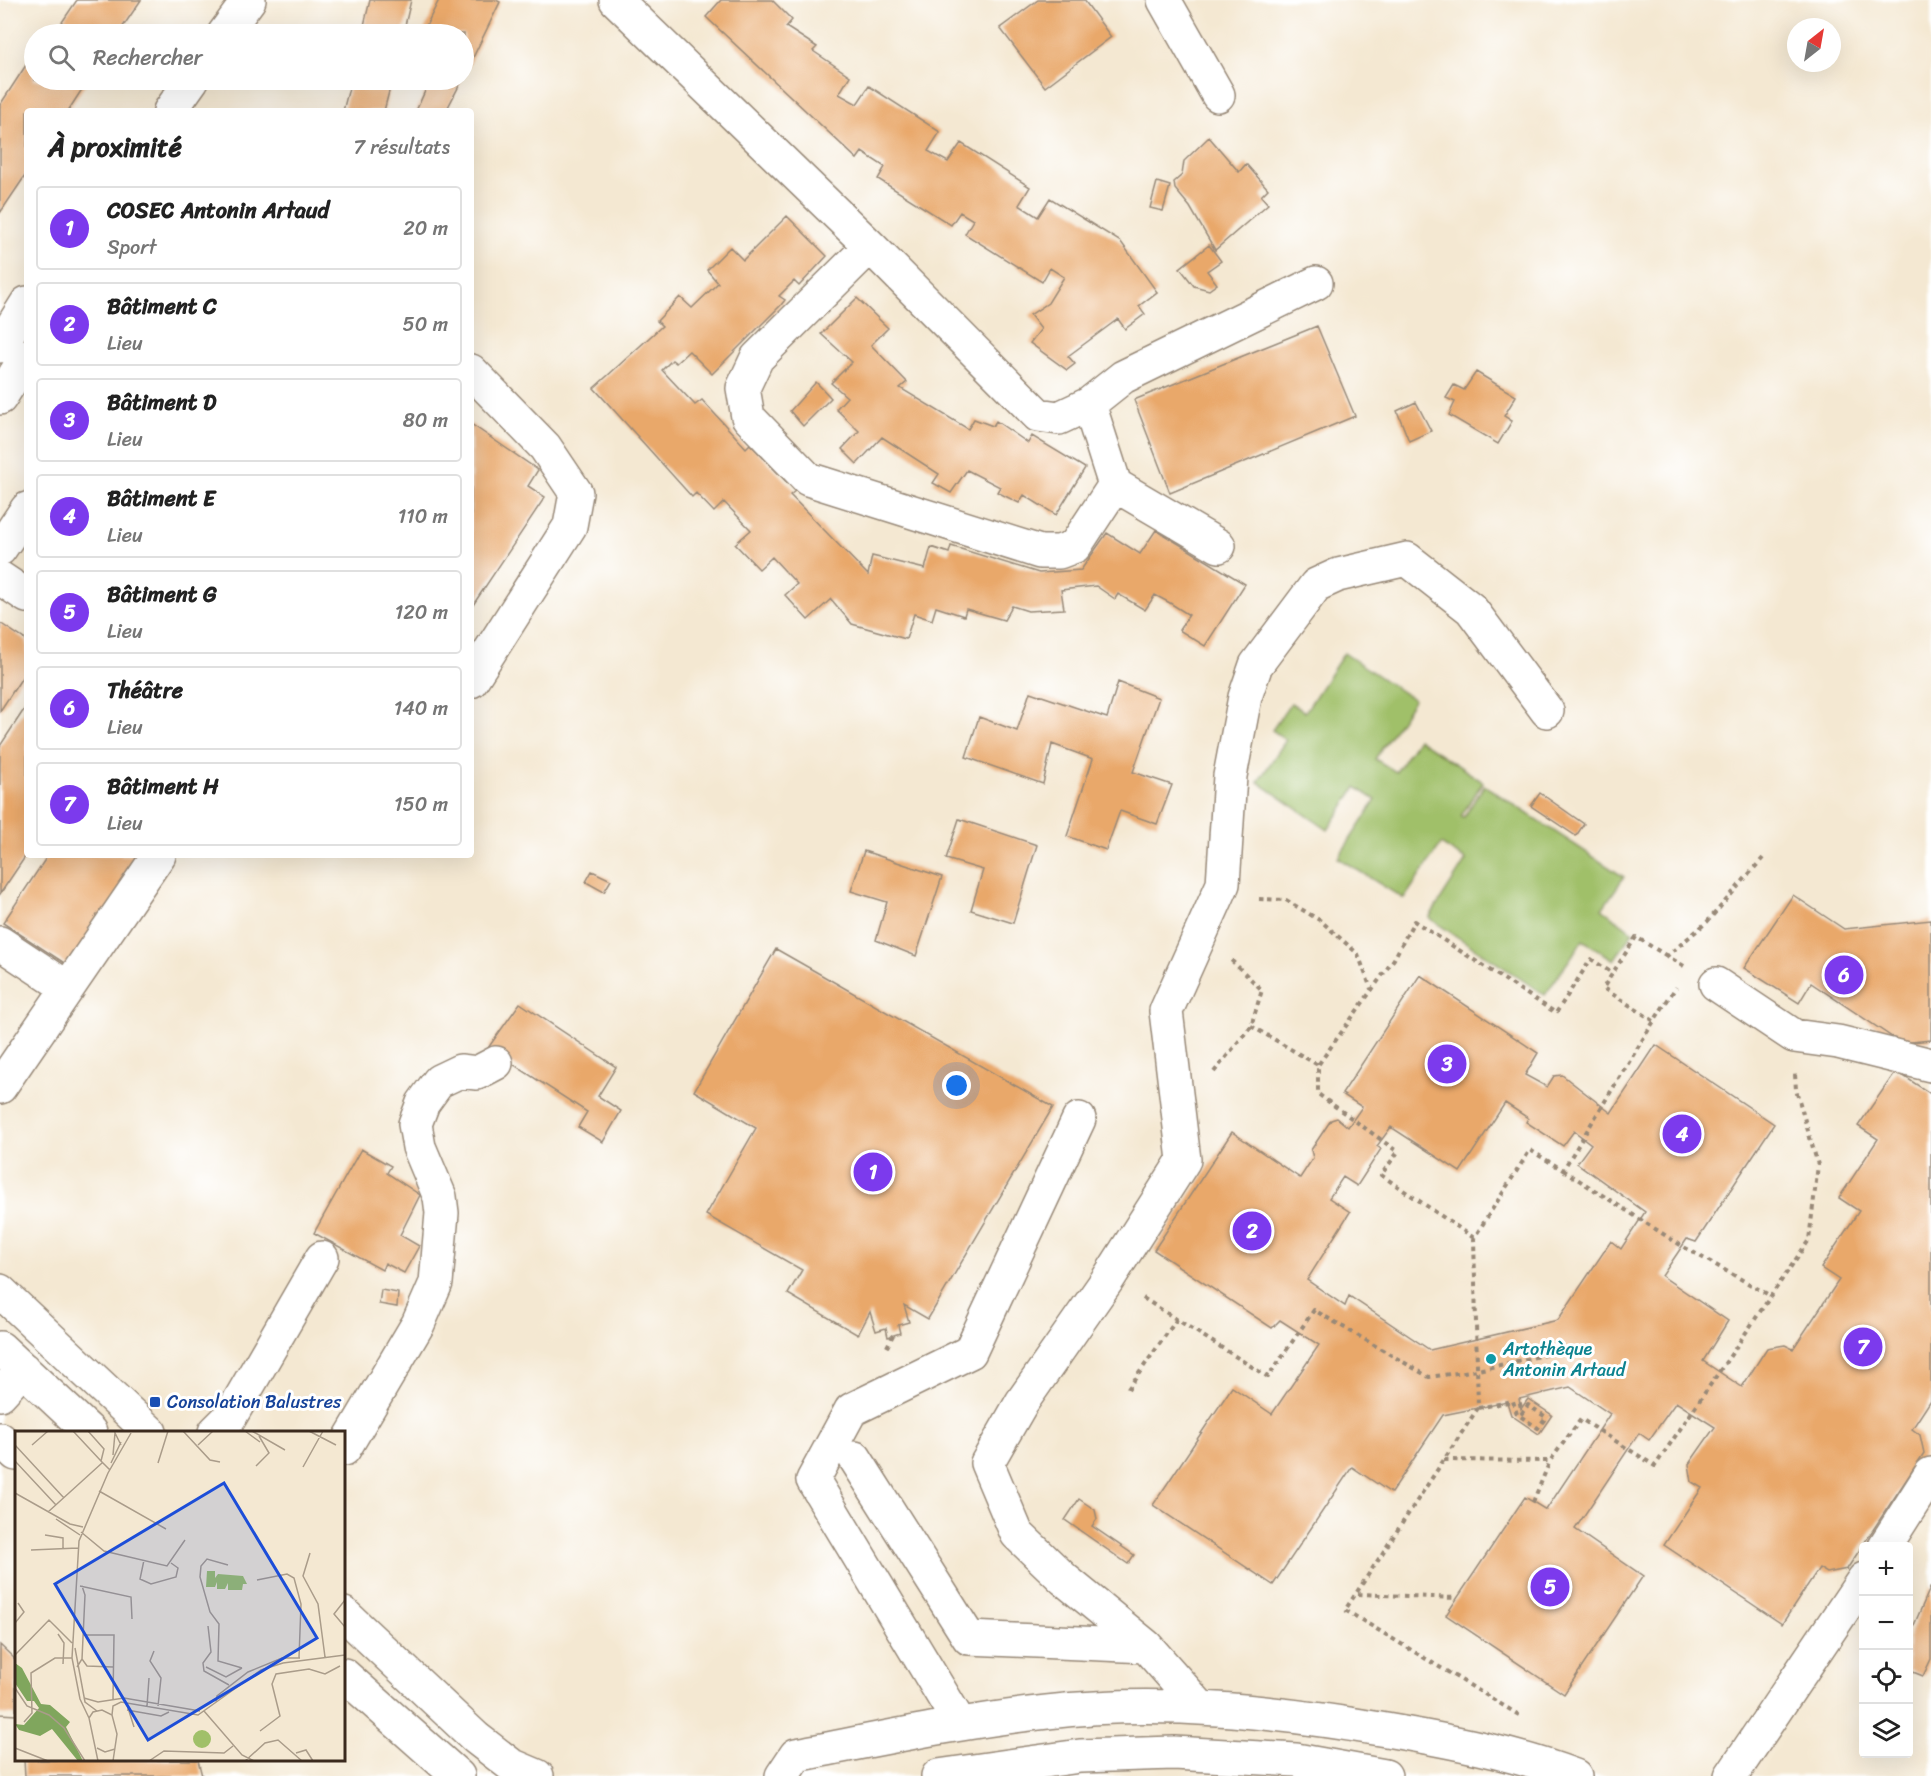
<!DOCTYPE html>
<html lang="fr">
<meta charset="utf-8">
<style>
body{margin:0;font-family:Sriracha,sans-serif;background:#f6f6f6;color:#222}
.controls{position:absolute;right:18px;bottom:18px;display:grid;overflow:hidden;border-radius:6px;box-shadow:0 6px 24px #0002}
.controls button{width:54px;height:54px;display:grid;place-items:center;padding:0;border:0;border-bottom:2px solid #e0e0e0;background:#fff;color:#222;font:30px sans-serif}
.compass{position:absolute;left:1787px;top:18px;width:54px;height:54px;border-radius:50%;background:#fff;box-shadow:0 6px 24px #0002;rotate:31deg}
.you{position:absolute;left:957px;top:1086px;width:21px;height:21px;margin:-15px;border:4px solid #fff;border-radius:50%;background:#1a73e8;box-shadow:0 0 0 9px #1a73e833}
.badge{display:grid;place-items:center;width:39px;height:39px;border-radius:50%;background:#7c3aed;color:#fff;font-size:20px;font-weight:700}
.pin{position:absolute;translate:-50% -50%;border:3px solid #fff;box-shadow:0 2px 6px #0006}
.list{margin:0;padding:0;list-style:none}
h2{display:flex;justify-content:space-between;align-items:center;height:78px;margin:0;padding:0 24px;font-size:26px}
h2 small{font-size:20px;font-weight:400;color:#767676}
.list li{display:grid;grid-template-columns:39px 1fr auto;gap:18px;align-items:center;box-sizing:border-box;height:84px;margin:0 12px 12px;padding:0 12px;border:2px solid #e0e0e0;border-radius:6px}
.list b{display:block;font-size:22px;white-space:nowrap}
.list p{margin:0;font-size:20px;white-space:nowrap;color:#767676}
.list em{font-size:20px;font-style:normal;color:#767676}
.icon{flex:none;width:33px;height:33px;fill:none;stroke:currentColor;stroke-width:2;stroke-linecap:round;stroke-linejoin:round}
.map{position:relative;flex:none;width:1931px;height:1776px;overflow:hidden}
.search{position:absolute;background:#fff;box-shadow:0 6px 24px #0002;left:24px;top:24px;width:450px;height:66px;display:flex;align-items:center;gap:15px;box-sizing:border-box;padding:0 21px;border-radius:33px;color:#767676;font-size:22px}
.panel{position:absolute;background:#fff;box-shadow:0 6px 24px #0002;left:24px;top:108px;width:450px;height:750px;border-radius:6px}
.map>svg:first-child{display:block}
</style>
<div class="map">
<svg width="1931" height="1776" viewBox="0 0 1931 1776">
<rect width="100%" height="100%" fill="#fff"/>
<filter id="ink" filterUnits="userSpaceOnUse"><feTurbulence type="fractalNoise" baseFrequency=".0167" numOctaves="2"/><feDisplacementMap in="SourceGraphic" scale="12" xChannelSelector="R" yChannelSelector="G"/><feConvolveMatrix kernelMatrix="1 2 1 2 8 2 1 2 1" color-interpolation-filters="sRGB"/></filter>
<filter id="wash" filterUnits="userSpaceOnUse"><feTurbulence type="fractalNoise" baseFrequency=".008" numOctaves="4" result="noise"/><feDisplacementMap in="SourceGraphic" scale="24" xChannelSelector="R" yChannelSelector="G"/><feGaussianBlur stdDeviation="1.35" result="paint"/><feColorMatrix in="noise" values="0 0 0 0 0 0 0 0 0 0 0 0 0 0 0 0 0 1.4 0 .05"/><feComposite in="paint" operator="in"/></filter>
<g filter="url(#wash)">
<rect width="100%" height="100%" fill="#f4e8d2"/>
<path fill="#a0c069" stroke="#6e7544" stroke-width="1.5" d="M1344,653L1414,700L1375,759L1396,772L1418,739L1483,782L1461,816L1464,817L1484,785L1624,877L1602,909L1633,932L1614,960L1583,940L1545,995L1429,918L1466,860L1441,844L1404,899L1338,858L1376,800L1356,787L1328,830L1258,782L1286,740L1272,730L1291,703L1305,712Z"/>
<g id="blocks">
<path fill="#e9a86b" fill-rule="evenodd" d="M77,0H141L118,34H54Z
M370,0H411L403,34H362Z
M439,0H496L500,2L464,76V34H422Z
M721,0H772L792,20L786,27L817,47L813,51L850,76L839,94L857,104L869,86L940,132L928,151L948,162L961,143L1030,187L1019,205L1038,217L1050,198L1121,242L1157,292L1139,306L1145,314L1125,329L1118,319L1068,356L1075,364L1067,370L1030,343L1041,329L1030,315L1048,303L1064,277L1050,268L1042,282L965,234L973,220L960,212L951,225L878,179L885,167L862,152L857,159L706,17Z
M1038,0H1084L1111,37L1045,87L1000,28Z
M34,58V80H88L68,111H27V173L0,213V105L30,59Z
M351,80H392L384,111H343Z
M430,80H462L446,111H416Z
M1209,137L1239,172L1246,164L1268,189L1261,196L1268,204L1215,250L1190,207L1175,189L1174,182L1182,175L1184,161Z
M1157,182L1170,186L1163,211L1150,208Z
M787,216L827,256L799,286L794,281L779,296L785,300L781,305L712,374L689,351L676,363L672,360L662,370L695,405L702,400L746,448L750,444L795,491L790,495L868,575L872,556L925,569L931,547L949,553L951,546L1039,573L1081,570L1107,533L1140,554L1156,530L1245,584L1205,646L1179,630L1189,615L1170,603L1155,595L1145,610L1118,594L1115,599L1096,586L1061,590L1064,609L1028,611L1012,606L1004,620L966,609L964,616L936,607L932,620L914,614L906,639L852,624L831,599L808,620L785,595L797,584L772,557L759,569L735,544L751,530L724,502L714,512L696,493L692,497L594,388L662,326L657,321L680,297L692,308L718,283L707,270L730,247L743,260Z
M1209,245L1221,261L1207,271L1217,284L1209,290L1194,286L1180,268Z
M857,298L888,328L871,345L907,382L900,388L968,429L974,419L993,426L996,421L1028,443L1032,436L1085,468L1056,515L1024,495L1019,503L997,492L1000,487L967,470L951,493L933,483L939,474L882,437L857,464L842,449L859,431L836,409L847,397L831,383L852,362L821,334Z
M1317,326L1355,416L1170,493L1134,400Z
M1476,372L1516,396L1504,416L1512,421L1498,444L1449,415L1455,402L1446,398L1454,385L1464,390Z
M816,382L831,398L803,426L790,411Z
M1416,402L1431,431L1409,441L1397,411Z
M471,424L538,470L528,486L545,497L471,608Z
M0,623L27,641V670L0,711Z
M1118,682L1159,698L1133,772L1172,785L1157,824L1120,811L1106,850L1067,836L1093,759L1052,744L1043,784L966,757L979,717L1017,731L1030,692L1107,718Z
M27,705V854L0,894V746Z
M1540,793L1584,824L1576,836L1531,806Z
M959,819L1037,845L1013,923L971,910L983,870L946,859Z
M864,851L942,877L916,956L876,940L887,902L851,891Z
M48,855H147L72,968L3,923Z
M592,871L611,880L604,892L586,882Z
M1793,895L1844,929L1931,920V1040L1901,1043L1811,983L1799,1003L1744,968Z
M776,949L1053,1107L928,1319L904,1305L909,1322L898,1325L900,1333L888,1337L886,1328L876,1331L870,1312L858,1335L788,1294L802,1270L706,1215L756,1128L694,1091Z
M1420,975L1538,1053L1525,1075L1547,1087L1554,1076L1562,1075L1611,1113L1656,1045L1774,1124L1696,1242L1687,1239L1662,1276L1728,1321L1703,1361L1742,1387L1767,1348L1785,1345L1793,1349L1839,1280L1821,1268L1859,1211L1839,1198L1878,1139L1858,1126L1896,1071L1931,1094V1400L1912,1429L1920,1435L1924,1453L1847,1569L1827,1573L1819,1568L1782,1624L1664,1545L1702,1488L1692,1482L1689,1464L1715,1427L1676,1402L1649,1440L1639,1433L1575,1529L1643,1576L1564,1694L1446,1615L1525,1497L1546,1510L1610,1414L1570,1387L1519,1399L1521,1409L1528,1399L1552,1415L1539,1434L1511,1415L1507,1402L1443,1415L1391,1493L1352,1467L1273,1585L1153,1505L1232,1387L1272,1414L1319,1345L1280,1320L1272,1328L1154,1250L1232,1132L1300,1178L1313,1158L1311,1150L1331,1120L1337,1118L1348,1127L1362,1107L1342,1094ZM1505,1103L1528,1118L1526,1122L1563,1146L1574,1131L1591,1144L1577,1163L1645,1212L1621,1249L1611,1241L1558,1320L1430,1350L1349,1296L1345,1306L1307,1280L1350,1212L1329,1198L1343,1177L1357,1186L1381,1149L1377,1146L1391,1127L1460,1172Z
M520,1003L616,1067L598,1096L621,1111L603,1142L578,1127L587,1112L488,1048Z
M361,1149L391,1166L387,1173L420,1195L400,1235L419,1246L404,1273L385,1263L382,1270L314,1233Z
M381,1290L398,1293L397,1307L379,1304Z
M1079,1499L1095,1510L1097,1519L1092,1526L1134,1555L1128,1564L1065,1520Z
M1931,1586V1659L1923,1676L1908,1670V1639Z
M0,1645L16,1660V1715L0,1714Z
M24,1760H198L202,1776H25Z"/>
</g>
</g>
<g filter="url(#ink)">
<use href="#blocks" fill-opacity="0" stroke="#988978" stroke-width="1.5"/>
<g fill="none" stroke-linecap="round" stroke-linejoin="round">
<g stroke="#988978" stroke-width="36">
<path id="minor" d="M616,0L870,246L1038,415L1059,418L1089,404L1123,377L1316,283
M1164,0L1218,95
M224,34L249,0
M170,111L192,80
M870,246L757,358L743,388L748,417L808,479L1040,552H1059L1075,546L1115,485L1089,404
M0,346L27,303
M471,371L545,447L576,493L570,526L471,681
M0,398L27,356
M1115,485L1219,546
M0,549L27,509
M0,578L27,596
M0,943L68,988
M1716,984L1794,1036L1838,1042L1931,1065
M0,1087L159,855
M0,1291L150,1432
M0,1348L90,1432
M0,1394L23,1369
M215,1432L230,1417L322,1258
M0,1439L16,1454
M344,1449L418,1324L436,1283L442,1213L440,1197L419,1147L415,1124L423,1103L439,1081L460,1071L477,1073L496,1063
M855,1458L969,1638L1146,1646L1200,1707
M1885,1546L1931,1474
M344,1614L476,1738L511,1765L537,1776
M1146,1646L1064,1579L1017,1534L987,1463L1022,1402L1108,1279L1184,1160L1166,1011L1223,884L1230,776L1245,697L1256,665L1316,585L1338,575L1407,559L1471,609L1547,711
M344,1675L458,1776
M960,1724L813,1480L851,1410L970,1352L1079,1119
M782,1776L796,1755C880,1739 963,1721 1047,1712C1161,1699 1274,1711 1386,1730C1450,1741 1514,1753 1575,1776
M938,1776L1080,1756L1174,1753L1296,1760L1385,1776
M1731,1776L1864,1579"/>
</g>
<path stroke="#988978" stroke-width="4" stroke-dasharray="4.5 4.5" stroke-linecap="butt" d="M1259,899L1286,900L1321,921L1358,954L1371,989
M1667,956L1636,937L1603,988L1654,1021L1676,987
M1684,966L1667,956L1707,922L1763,858
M1251,1026L1318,1065
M1214,1072L1251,1026L1262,990L1231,960
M1563,1170L1682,1246L1769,1295
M1474,1238L1381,1175L1398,1152L1318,1094V1065L1394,959L1414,921L1556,1013L1591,959L1612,973
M1143,1298L1268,1377L1314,1310L1429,1377L1478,1370L1562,1351
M887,1347L893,1335
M1128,1389L1177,1319
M1478,1408L1513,1401L1517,1414L1538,1428L1546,1417L1528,1405L1522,1413L1519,1399
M1444,1460L1550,1461L1581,1419L1655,1466L1809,1240L1818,1165L1796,1090L1795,1074
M1533,1502L1550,1461
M1358,1594L1457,1598
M1519,1715L1345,1610L1478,1408L1474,1238L1530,1150L1563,1170L1654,1021"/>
<use href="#minor" stroke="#fff" stroke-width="33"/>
</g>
</g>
<circle fill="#0f9aa8" stroke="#fff" stroke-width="2" cx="1491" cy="1359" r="6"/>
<rect fill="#1a4fb4" stroke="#fff" stroke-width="2" x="149" y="1396" width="12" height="12" rx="3"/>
<g text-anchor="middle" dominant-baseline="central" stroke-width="6" stroke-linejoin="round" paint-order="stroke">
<g font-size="18" fill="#0d838f" stroke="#fff" text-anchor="start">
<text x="1503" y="1349">Artothèque<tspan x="1503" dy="21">Antonin Artaud</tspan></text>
</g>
<g font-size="18" fill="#164399" stroke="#fff" text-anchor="start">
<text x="167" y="1402">Consolation Balustres</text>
</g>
</g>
<g transform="translate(15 1431)">
<rect width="330" height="330" fill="#f4e8d2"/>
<path d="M192,140H200V147L203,143L228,145L232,153H228L227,159H213V152L210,158H202V151L200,156H191ZM178 308a9 9 0 1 1 18 0a9 9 0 1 1-18 0Z" fill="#a0c069"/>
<path d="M0,232L7,237L26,273L35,274L55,291L51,296L68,330H63L37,298L25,305L4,299L0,293L9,294L24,277L19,270H12L0,252Z" fill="#80a65d"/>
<path fill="none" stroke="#aa9c8a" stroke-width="1.5" d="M58,0L86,30M73,0L89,18L86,30L95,39M168,0L195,29L205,31M230,0L245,11M237,0L270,19M294,0L321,14M0,14L49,67M17,14L33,0M183,14L198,0M98,24L100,2L106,14M0,30L41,74M96,32L106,11M143,32L153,0M241,35L254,22L244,5M288,36L308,0M84,60L151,98M0,62L55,93L68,96M33,81L87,32M41,88L65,104M66,101L89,120L152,135L170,109M30,104L48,107V117M16,119L63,117M295,122L288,145L303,173L310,226M129,129L125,148L136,153L161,146L163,137L156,132M213,134L192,128L186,135L185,146L195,181L204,193L203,230L227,237M242,149L272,143L279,147L286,173L284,227M65,155L116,166L117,188M330,169L319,183L330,196M0,192L9,181L3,172M193,195L196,221L188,232L189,240L214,254M43,203L49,212L48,233M68,204H99L98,268M60,217L70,271L82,280M139,220L135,230L146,247L143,275M0,224L34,189L57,212M67,228L72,235L98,236M62,236L67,228L70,164L67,155M191,236L211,246L227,237M0,257L12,275L34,284L49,297L70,330M69,267L83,271L109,267L185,280M201,271L202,265L233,241L267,227H285M132,275L134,247M113,277L119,296M112,279L146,285L154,281M189,280L227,324L239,330M97,284L98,275L106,271L183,284L246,239L268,232L330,224M74,287L65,268L57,227L64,110L93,42L116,2M9,291L17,282L16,242L40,227H57M245,300L265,285L257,253L261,243L294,238L310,243L325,235M0,317L33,330M82,317L90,321L100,318M281,322L291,319L298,330M83,330L74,287L78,281L87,279L97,284L102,303L98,330M134,330L149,320L209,322L218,315M230,330L250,312L263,309L287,330"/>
<path fill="#1d4ed8" fill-opacity="0.15" stroke="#1d4ed8" stroke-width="3" d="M209,52L302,207L133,309L40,153Z"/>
<rect width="330" height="330" fill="none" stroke="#3b2a1e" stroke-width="3"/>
</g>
</svg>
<div class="controls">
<button>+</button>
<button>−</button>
<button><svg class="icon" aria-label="locate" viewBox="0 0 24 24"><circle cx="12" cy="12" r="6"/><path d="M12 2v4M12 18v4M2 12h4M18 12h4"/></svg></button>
<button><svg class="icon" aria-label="layers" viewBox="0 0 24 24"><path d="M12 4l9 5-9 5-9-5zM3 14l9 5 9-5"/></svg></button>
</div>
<svg class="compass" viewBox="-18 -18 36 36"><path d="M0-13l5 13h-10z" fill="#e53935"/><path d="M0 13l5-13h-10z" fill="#767676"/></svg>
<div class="you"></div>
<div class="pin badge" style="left:873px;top:1172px">1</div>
<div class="pin badge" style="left:1252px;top:1231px">2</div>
<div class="pin badge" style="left:1447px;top:1064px">3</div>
<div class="pin badge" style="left:1682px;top:1134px">4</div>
<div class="pin badge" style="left:1550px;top:1587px">5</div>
<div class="pin badge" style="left:1844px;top:975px">6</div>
<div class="pin badge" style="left:1863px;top:1347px">7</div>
<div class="search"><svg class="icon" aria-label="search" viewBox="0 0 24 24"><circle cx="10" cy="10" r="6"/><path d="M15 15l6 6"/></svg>Rechercher</div>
<section class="panel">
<h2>À proximité<small>7 résultats</small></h2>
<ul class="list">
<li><span class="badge">1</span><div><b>COSEC Antonin Artaud</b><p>Sport</p></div><em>20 m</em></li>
<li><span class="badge">2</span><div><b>Bâtiment C</b><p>Lieu</p></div><em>50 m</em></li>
<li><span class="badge">3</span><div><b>Bâtiment D</b><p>Lieu</p></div><em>80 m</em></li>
<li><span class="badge">4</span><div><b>Bâtiment E</b><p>Lieu</p></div><em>110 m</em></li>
<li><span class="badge">5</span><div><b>Bâtiment G</b><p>Lieu</p></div><em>120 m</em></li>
<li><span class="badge">6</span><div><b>Théâtre</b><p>Lieu</p></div><em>140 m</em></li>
<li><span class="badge">7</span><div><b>Bâtiment H</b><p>Lieu</p></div><em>150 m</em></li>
</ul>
</section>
</div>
